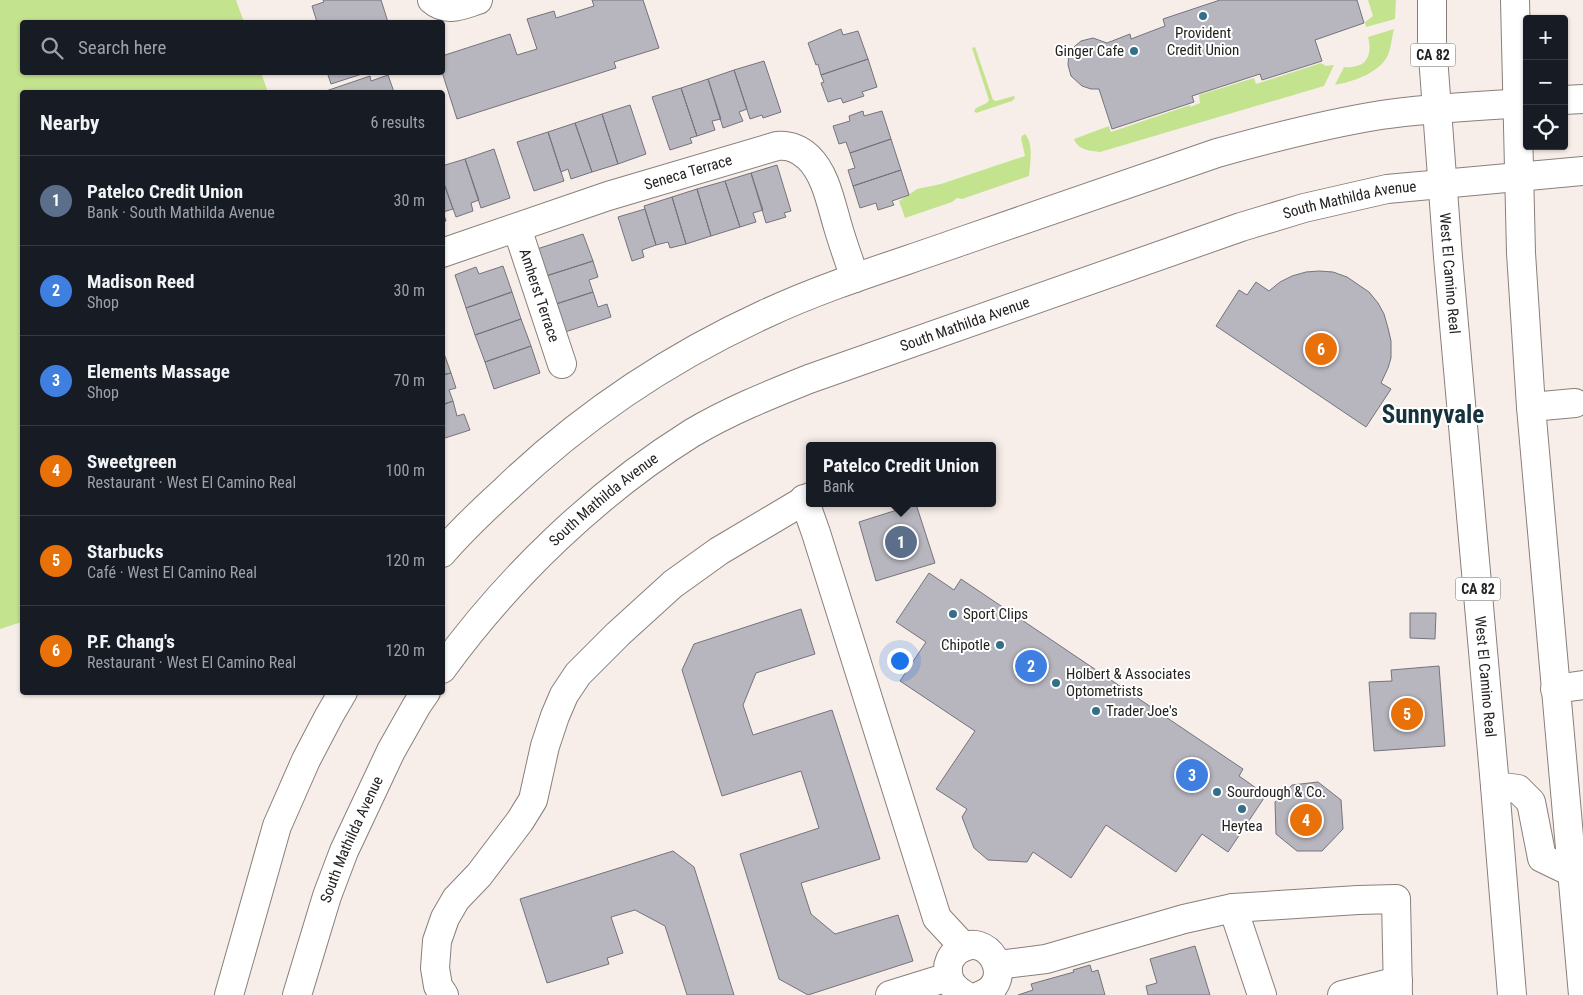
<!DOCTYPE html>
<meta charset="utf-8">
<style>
body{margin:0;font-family:"Roboto Condensed",sans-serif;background:#20242c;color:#f1f3f6}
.controls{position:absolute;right:15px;top:15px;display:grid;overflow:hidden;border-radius:5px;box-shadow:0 1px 4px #0004}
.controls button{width:45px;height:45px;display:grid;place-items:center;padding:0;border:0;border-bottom:1px solid #363941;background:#171b24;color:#f1f3f6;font:25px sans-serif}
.you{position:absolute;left:899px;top:660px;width:18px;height:18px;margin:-12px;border:4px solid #fff;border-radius:50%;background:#1a73e8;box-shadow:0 0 0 8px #1a73e833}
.badge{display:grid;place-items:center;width:32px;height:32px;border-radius:50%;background:#336f87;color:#fff;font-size:16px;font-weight:700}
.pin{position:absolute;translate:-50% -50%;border:2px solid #fff;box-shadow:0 1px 5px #0006}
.popup{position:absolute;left:806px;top:442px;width:190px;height:65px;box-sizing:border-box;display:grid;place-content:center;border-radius:5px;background:#171b24;filter:drop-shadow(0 1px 4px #0005);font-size:16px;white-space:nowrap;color:#9ea1a6}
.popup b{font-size:19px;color:#f1f3f6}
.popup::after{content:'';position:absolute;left:50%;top:100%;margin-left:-10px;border:10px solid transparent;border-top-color:#171b24}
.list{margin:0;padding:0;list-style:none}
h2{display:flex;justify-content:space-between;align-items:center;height:65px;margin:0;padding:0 20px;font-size:21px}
h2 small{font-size:16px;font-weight:400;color:#9ea1a6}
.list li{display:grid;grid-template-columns:32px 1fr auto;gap:15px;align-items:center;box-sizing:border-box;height:90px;padding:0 20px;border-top:1px solid #363941}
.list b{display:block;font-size:19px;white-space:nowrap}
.list p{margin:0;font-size:16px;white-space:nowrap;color:#9ea1a6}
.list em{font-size:16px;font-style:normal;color:#9ea1a6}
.icon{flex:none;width:28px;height:28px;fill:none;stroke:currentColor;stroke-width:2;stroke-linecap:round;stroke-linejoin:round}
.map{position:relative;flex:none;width:1583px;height:995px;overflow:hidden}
.search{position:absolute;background:#171b24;box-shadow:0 1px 4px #0004;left:20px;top:20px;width:425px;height:55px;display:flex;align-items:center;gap:12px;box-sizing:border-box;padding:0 18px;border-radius:5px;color:#9ea1a6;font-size:19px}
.panel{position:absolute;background:#171b24;box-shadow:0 1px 4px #0004;left:20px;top:90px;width:425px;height:605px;border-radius:5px}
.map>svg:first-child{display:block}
</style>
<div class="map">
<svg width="1583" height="995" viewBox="0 0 1583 995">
<rect width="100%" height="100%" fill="#f8eee9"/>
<path fill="#c4e38f" d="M0,0H236L244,22H22V72L261,73L268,92H22V622L0,629Z
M1368,0H1396L1395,19L1366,27L1365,22L1373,16Z
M1394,29C1392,37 1391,47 1388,55C1380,73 1352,82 1335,85L1344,67C1366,69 1373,56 1368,37Z
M975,47L993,100L996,101L1014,96L1015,98L1012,101L976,113L974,111C977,105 986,106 989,100L972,48Z
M1321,63L1326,66L1334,65L1324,86L1100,152C1090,151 1078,150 1074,139L1109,126L1111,132L1190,105V107L1200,103L1199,95L1254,78L1256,84Z
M1025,134C1034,144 1030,163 1029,176L962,199L957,198L952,202L905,218L899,201L917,189L941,184L1025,156L1021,138L1022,136Z"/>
<path fill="#b7b5be" stroke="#75737b" d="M323,0H381L388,22H317L312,6L324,2Z
M592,0H643L659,48L614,62L616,68L457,119L442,72V56L510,34L517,55L537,49L527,19L554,11L556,18L594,6Z
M1220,0H1357L1364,23L1315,40L1322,61L1262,80L1260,74L1192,96L1194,102L1112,129L1099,89H1091L1082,86L1071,76L1068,65L1069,53L1074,47L1081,41L1093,38L1107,43L1130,34L1131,39L1165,26L1163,19Z
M841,29L843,35L858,31L868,59L821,75L818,64L816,65L808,43Z
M868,59L877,87L862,92L864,96L843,103L841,98L828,102L821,83L824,82L821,75Z
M764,61L781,112L763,118L762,115L750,119L734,70Z
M734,70L747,109L739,112L743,121L723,128L708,79Z
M327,72H368L331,84Z
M388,75L394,92H326V91L370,76L371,81Z
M708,79L721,119L712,121L715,130L697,136L681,88Z
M681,88L697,136L690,138L692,143L670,150L652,97Z
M630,105L646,154L618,164L602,114Z
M863,111L864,116L882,111L891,139L850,153L846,142L839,144L833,126L850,121L849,116Z
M602,114L618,164L592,172L575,123Z
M575,123L592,172L571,179L568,169L561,172L548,132Z
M548,132L564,181L534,191L517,142Z
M891,139L901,170L853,186L848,170L855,168L850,153Z
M494,149L510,198L481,208L465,159Z
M465,159L479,200L471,203L473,211L456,217L442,178V166Z
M777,165L791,211L784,213L786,217L766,223L751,173Z
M901,170L909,195L892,201L894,205L878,210L876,203L860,208L853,186Z
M751,173L763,210L753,213L756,222L740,227L725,181Z
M442,178L453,209L443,212L446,221L442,222Z
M725,181L740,227L711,236L697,189Z
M697,189L711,236L686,244L672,197Z
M672,197L686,244L670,248L668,242L656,245L644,206Z
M645,209L656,245L642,250L644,257L632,261L618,217Z
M583,234L593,261L546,276L537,249Z
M593,261L598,277L589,280L593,292L556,304L546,276Z
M503,266L512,292L466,308L455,275L476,267L479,274Z
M1319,271L1333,272L1347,277L1369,292L1378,303L1384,314L1388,328L1391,341V358L1388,368L1381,383L1391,389L1366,427L1216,326L1239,290L1247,295L1256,282L1269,291L1280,282L1292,276L1306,272Z
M512,292L521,319L475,335L466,308Z
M593,292L598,307L607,304L611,317L565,332L556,304Z
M521,319L531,346L485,362L475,335Z
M531,346L540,373L494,389L485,362Z
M442,348L451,373L442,375Z
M451,373L456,388L449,390L453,401L442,405V375Z
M453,401L457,416L464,414L470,430L442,439V405Z
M916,504L935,563L876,581L859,522Z
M929,573L954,590L961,579L1243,769L1239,776L1266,795L1228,852L1202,834L1176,872L1106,825L1071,878L1033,852L1027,862L988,860L974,848L962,817L967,809L936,789L975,731L900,681L926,642L896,622Z
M801,609L815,654L756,673L743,705L753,735L832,710L880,859L801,883L811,914L835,934L898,915L913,961L808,995L779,979L740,854L819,828L801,771L722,796L682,670L694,644Z
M1410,613H1436L1435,639L1410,638Z
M1439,666L1445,746L1374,751L1369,682L1392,681L1391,670Z
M1318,782L1341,800L1343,829L1322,851H1297L1276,834L1275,802L1292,785Z
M673,851L694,867L734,995H687L665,926L635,910L611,917L623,953L607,958L609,964L547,983L520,899Z
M1195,946L1210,995H1148L1146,986L1157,983L1150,959Z
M1090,965L1092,972L1098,970L1105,995H1018L1033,990L1031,984L1074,972L1073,970Z"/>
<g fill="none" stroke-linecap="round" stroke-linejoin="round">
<g stroke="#887f7b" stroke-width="30">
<g id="minor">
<path d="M432,0C447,13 462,5 478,0"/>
<path id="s1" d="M517,228L562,364"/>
<path id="s2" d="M442,253L608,196L777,146C789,145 798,148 808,157C826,174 831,204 838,227C843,244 849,261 855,278"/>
<path d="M1531,407L1575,403"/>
<path d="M804,499L816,533L937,918L964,947"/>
<path d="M1555,689L1583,685"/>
<path d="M1233,908L1262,995"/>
<path d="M998,965L1046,959L1184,919L1233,908L1358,900L1396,899L1398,995"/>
<path d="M444,995L438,986L435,968L437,941L445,918L456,899L479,875L520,821L533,800L545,746L555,716L564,695L578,674L618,634L673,584L719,551L810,497"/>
<path d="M890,995L948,977"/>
<path d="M965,995C956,990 948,983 948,972C947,964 951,956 957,951C987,927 1018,981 981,995"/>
<path d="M1342,995L1398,981"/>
</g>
</g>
<g stroke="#887f7b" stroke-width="30">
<g id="major">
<path id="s3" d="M1432,0V43L1448,257L1495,786L1512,995"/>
<path d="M1515,0L1521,253L1531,407L1583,995"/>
<path d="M1564,100L1583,99"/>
<path d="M442,553C461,531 483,510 505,490C581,417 669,358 765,314C829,284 898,264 965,240C1049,211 1133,182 1217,153C1271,138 1325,124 1381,115C1429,108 1479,106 1527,103"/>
<path id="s4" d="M442,669C508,578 596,493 692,433C729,411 769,395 809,379L1241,227L1304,208L1387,189L1583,171"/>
<path d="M1495,786L1518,789L1531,802L1542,858L1571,872"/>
<path d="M229,995L277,826L306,760L329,716L343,692"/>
<path id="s5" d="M297,995L327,896L344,851L391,751L417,705L426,692"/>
</g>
</g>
<use href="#minor" stroke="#fff" stroke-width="28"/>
<use href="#major" stroke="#fff" stroke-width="28"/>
</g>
<g fill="#336f87" stroke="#fff" stroke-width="2">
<circle cx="1203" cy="16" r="5"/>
<circle cx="1134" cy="51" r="5"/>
<circle cx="953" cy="614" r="5"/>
<circle cx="1000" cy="645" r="5"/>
<circle cx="1056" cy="683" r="5"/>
<circle cx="1096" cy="711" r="5"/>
<circle cx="1217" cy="792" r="5"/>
<circle cx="1242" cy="809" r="5"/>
</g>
<g text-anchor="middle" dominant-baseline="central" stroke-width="4" stroke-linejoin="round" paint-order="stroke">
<g fill="#fff" stroke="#666463" stroke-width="1">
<rect x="1410.5" y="43.5" width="45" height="23" rx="4"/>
<rect x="1455.5" y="577.5" width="45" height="23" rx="4"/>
</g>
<g font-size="14" font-weight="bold" fill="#252220">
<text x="1433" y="55">CA 82</text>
<text x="1478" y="589">CA 82</text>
</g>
<g font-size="15" fill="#252220" stroke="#fff" text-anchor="start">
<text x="1203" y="33" text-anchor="middle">Provident<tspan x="1203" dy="17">Credit Union</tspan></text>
<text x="1124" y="51" text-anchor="end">Ginger Cafe</text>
<text x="963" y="614">Sport Clips</text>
<text x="990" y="645" text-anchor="end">Chipotle</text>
<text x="1066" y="674">Holbert &amp; Associates<tspan x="1066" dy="17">Optometrists</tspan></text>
<text x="1106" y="711">Trader Joe's</text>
<text x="1227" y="792">Sourdough &amp; Co.</text>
<text x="1242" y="826" text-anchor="middle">Heytea</text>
</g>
<g font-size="15" fill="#252220" stroke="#fff">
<text stroke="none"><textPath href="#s2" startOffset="259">Seneca Terrace</textPath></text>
<text stroke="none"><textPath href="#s4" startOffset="1045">South Mathilda Avenue</textPath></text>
<text stroke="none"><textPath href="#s3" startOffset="274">West El Camino Real</textPath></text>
<text stroke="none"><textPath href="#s1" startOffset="71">Amherst Terrace</textPath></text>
<text stroke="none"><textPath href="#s4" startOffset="640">South Mathilda Avenue</textPath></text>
<text stroke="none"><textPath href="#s4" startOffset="235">South Mathilda Avenue</textPath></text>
<text stroke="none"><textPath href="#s3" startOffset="679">West El Camino Real</textPath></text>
<text stroke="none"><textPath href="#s5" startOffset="165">South Mathilda Avenue</textPath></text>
</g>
<g font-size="25" font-weight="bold" fill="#15323d" stroke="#fff">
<text x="1433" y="414">Sunnyvale</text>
</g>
</g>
</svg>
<div class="controls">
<button>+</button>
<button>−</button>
<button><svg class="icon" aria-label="locate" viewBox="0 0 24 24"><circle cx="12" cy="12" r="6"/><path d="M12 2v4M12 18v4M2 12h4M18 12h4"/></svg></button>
</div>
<div class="you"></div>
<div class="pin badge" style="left:901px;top:542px;background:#5c6f8a">1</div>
<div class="popup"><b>Patelco Credit Union</b>Bank</div>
<div class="pin badge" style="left:1031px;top:666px;background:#3f7fe0">2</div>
<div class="pin badge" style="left:1192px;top:775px;background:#3f7fe0">3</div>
<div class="pin badge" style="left:1306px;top:820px;background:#e8710a">4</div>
<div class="pin badge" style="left:1407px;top:714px;background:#e8710a">5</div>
<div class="pin badge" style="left:1321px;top:349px;background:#e8710a">6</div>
<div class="search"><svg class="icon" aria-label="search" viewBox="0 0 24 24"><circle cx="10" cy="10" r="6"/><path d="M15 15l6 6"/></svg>Search here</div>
<section class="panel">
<h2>Nearby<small>6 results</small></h2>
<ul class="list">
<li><span class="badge" style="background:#5c6f8a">1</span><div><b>Patelco Credit Union</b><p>Bank · South Mathilda Avenue</p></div><em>30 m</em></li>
<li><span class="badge" style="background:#3f7fe0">2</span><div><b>Madison Reed</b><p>Shop</p></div><em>30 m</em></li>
<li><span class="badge" style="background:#3f7fe0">3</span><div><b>Elements Massage</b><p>Shop</p></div><em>70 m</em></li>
<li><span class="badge" style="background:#e8710a">4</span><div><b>Sweetgreen</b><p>Restaurant · West El Camino Real</p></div><em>100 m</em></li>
<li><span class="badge" style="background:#e8710a">5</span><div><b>Starbucks</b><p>Café · West El Camino Real</p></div><em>120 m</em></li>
<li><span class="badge" style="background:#e8710a">6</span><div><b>P.F. Chang's</b><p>Restaurant · West El Camino Real</p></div><em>120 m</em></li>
</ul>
</section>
</div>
